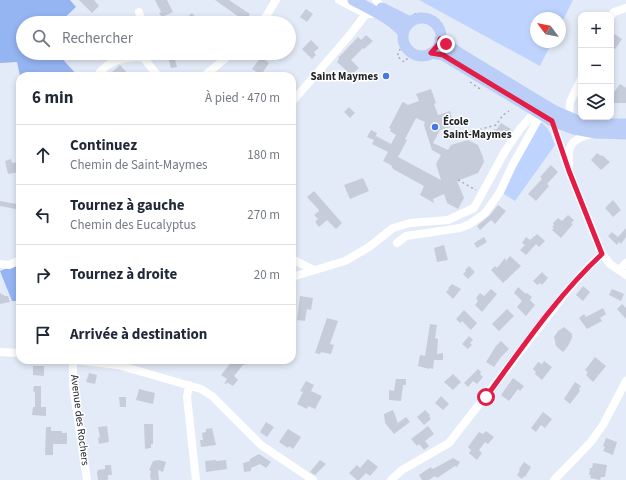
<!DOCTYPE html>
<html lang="fr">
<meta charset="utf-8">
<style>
body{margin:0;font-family:"Source Sans 3",sans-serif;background:#f2f2f3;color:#1f2937}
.controls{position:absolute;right:12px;top:12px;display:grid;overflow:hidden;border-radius:8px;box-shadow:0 2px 6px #0003}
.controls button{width:36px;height:36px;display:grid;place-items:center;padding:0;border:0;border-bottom:1px solid #e0e1e3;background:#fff;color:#1f2937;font:20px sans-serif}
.compass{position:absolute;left:530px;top:12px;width:36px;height:36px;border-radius:50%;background:#fff;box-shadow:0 2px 6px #0003;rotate:302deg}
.stop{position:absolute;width:12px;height:12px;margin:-9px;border:3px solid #e11d48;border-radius:50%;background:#fff}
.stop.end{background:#e11d48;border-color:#fff;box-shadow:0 1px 4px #0008}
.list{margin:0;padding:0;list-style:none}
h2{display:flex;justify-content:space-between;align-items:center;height:52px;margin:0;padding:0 16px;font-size:17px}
h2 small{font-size:13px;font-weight:400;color:#747a83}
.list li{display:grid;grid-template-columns:26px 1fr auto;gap:12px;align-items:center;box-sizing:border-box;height:60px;padding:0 16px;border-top:1px solid #e0e1e3}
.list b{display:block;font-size:15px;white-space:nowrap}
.list p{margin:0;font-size:13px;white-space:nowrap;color:#747a83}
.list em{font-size:13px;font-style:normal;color:#747a83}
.icon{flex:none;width:22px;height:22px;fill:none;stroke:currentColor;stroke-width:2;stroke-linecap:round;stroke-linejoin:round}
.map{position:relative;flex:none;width:626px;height:480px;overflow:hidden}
.search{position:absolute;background:#fff;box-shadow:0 2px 6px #0003;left:16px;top:16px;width:280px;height:44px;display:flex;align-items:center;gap:10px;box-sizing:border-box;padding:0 14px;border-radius:22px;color:#747a83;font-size:15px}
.panel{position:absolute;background:#fff;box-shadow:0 2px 6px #0003;left:16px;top:72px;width:280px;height:292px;border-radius:12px}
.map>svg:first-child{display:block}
</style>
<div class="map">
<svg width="626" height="480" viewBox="0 0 626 480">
<rect width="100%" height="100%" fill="#e4ebf8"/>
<path fill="#bed4ff" d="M419,0H573L560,26V18H536V42H552L540,66Z
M539,121C549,127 551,135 555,145L515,201L502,193Z"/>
<path fill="#95b4f2" d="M0,0H70L76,7L59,23H23V53H57L78,76H20L17,62L0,63Z
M20,263V301H12L0,271Z"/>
<path fill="#c6ccd9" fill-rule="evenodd" d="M79,0H94L99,6L92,13Z
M155,0H167L173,12L162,17L159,13L161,12Z
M215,0H229L250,14L243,23L238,20L239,17Z
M306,9L313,14L307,22L300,17Z
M192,13L200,23H187L184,20Z
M611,32L622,39L615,49L611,47Z
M366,35L373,41L364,49L363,48L351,60L359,68L351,75L337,62L339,59L338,58L358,37L361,40Z
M311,40L319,48L314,52L316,55L312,59L302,49Z
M167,53H173L177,67L171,68Z
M261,57L269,63L261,75L252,69Z
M120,65L130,76H115L112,72Z
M620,84L626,88V103H614L611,101V96Z
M431,89L436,103L434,104L438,115L450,111L454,126L440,130L433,143L448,150L451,145L468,140L478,145L483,157L484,162L478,173L457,181L464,198L458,209L447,203L444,194L433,199L434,203L420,195L424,186L393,169L391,165L383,161L388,152L372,144L376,136L391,144L396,135L390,131L391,129L389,128L402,103L403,102L408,105L419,101L416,94ZM416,118L425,122L424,125L432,150L441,155L436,164L441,180L398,157L407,140L405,139Z
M349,107L355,113L350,118L344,112Z
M501,123L511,129L505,140L495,135L493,130L497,129Z
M371,130L377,133L374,140L367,137Z
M597,153L601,156L602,155L610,162L601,170L591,160Z
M11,159L12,163L20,162V172L8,174L5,161Z
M551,165L558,172L547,184L549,186L536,201L528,194L542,179L540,177Z
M363,178L369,191L350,199L344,185Z
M314,191L342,223L336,229L327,220L319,227L315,222L318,219L314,215L319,211L318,209L307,197Z
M613,200L621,210L613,217L605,208Z
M0,201L17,204L16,209L0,206Z
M498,205L506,211L495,224L491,220L480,230L477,226L489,216Z
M568,215L574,220L571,223L573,224L561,238L552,230L554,228L552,227L554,225L553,223L558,218L562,221Z
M626,228V237L621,244L619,242L617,245L608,236L612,232L618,237Z
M537,234L545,241L539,247L536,244L526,255L520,250L525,245L522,243L526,237L530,240Z
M484,237L487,242L477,248L474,243Z
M444,245L448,260L437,262L434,248Z
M510,256L521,266L503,283L491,270L495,266L497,268L505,258L506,261Z
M469,266L475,272L468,279L463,274L466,271L465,270Z
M542,272L548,278L542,285L540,283L537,285L533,281Z
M452,284L461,289L453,299L446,292L449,289L448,288Z
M583,286L590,292L583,301L576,295Z
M518,287L526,294L527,293L532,297L530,300L535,305L526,316L517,307L522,301L514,293Z
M491,289L497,294L482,312L475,305L478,301L476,298L480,293L484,296Z
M612,289L624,294L621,301L609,295Z
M0,293L5,296H8L10,302L0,304Z
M300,296L313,298L311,310L307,309L305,321L297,320Z
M622,304L626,308V319L617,309Z
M603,308L606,314L600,318L602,321L587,329L579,318L584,314L586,317Z
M507,309L514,316L499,331L492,324Z
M464,310L477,323L471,330L462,321L460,323L456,319Z
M327,318L338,321L330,344L334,345L331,354L321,352L320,354L315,353Z
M430,324L437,325L435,338L438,339L437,354L443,353V360H434L433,369L429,368V369L418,366L420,355L425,356Z
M564,327L570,332L572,334V338L568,346L563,352L556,346L554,337L558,331Z
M469,336L473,340L470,343L472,345L468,349L462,344Z
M501,341L509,349L501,357L494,367L486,362L496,346Z
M595,357L606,366L593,382L586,375L588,372L585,370Z
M233,360H256V362L243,365L234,376L238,380L233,386L228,383L224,384L227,379L221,375Z
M544,361L552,367L542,380L535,374L536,372L533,369L538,362L542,364Z
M33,366H44V376L33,375Z
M478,369L481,372L480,374L483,377L477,384L473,381L468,387L464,383Z
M89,373L97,375L95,384L86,382Z
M453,374L461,382L453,390L444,382Z
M513,378L524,386L520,391L518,389L509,401L501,395Z
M396,379H406V385H403L401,401L389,400V390L394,391Z
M306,381L314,385L311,391L322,396L315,409L308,406L307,409L297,404L303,392L300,391Z
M575,382L581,386L579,389L580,391L570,404L564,399Z
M34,386H41V407H46V416L32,415L33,407H35V392L33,391Z
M139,389L155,393L153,404L136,400Z
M441,396L449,404L443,410L435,403Z
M119,397H126V407H120Z
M393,410L398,423L406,417L410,422L394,434L385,423L384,414Z
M425,410L430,415L429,416L431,419L424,425L417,417Z
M543,412L552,419L545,428L541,425L536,432L531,428Z
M266,422L274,427L267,437L260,432Z
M144,424H153V444H151V448L145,449Z
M107,426L109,442L99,444L98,438L100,437L98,427Z
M428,426L434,434L425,441L429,446L424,450L419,444L417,446L411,439Z
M46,427H51V431H62V433H67V444H53V455H45Z
M212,428L216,445L201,447L200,440H203L202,433L206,432V429Z
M288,429L301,437L293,449L289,446L288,448L279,442Z
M486,431L494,437L488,444L485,442L479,450L482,453L477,460L469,453L471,450L468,447L479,432L483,434Z
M606,438L617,442L613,455L603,451L605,447L603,446Z
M259,454L271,462L266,468L260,464L251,468V471L244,472L243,463L250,461V459Z
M453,458L460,462L457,467L455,466L437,478L435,476L429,480H422L419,475L431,467L432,469L435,468Z
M368,459L378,467L370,476L366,473L359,480H357L349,473L357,465L360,468Z
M159,460L166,462L163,472L158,470L159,480H151L150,475L151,471L149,470L153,461Z
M216,460V461L226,460L227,469L206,472L205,461Z
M320,460L326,464L315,475L310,472Z
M524,462L531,467L525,477L524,476L522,479L517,475L520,470L519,469Z
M593,463L607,465L605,477H601L600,480L590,478L591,475H589L590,468H592Z
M105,465H111L112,475H108V479L107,480H98L97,473L98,470L105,469Z"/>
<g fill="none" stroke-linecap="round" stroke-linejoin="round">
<path stroke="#a8adb8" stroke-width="1.5" stroke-dasharray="2 3" stroke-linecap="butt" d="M414,14C428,12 441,16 445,32
M399,39C401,46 401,49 397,56L404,62L409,57L424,58
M470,82L480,89
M470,132L496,125L503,115L509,111
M458,180L476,190"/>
<path stroke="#fff" stroke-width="8" d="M339,0L366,14H371
M376,0L384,10
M139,12L142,23
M611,16L614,12L626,8
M262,23L276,0
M143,53V57L158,76
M97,76C108,60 124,57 143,57
M204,76L232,53
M292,102L349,36L366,14
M569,118L570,102L581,79
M552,121L569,171L602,254L610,264L626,275
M569,164C567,143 573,139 592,134
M397,243L406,236L460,228L470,224L485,213L500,192L512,166L541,114
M292,259L314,270
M0,264L9,265L20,260
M619,270L626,263
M292,277L345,261L369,247L393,228L410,223L448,220L474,208L504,153L520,129L536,111
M0,352L20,353
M73,360V386L87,480
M74,360L118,365L201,389L212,396L261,445L313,480
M189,385L187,397L196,480
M391,480L402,470L449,443L568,290L588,267L602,254
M554,480L590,443L603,425L626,381"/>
<path stroke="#bbcef7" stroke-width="11" d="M353,0C371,9 389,18 403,32
M382,8L410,22
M403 37a19 19 0 1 1 38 0a19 19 0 1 1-38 0Z
M440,39L459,53L553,110L576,120L597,124H626
M431,53L443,55L552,121L574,129L596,133L626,134"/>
</g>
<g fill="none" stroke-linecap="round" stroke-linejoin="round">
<path stroke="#e11d48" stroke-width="5" d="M446,44L440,39L439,44L431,53L443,55L552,121L569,171L602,254C557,296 522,348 486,397"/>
</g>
<g fill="#4577e9" stroke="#fff" stroke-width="1.5">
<circle cx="386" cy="76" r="4"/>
<circle cx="435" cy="127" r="4"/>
</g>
<g text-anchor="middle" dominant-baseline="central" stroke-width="3" stroke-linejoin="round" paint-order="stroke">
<g font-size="11" font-weight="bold" fill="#212428" stroke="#fff" text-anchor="end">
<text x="378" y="76">Saint Maymes</text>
<text x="443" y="121" text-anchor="start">École<tspan x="443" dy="13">Saint-Maymes</tspan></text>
</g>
<g font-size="11" fill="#212428" stroke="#fff">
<text transform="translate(80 420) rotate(83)">Avenue des Rochers</text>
</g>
</g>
</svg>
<div class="controls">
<button>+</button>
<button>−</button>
<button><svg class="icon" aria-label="layers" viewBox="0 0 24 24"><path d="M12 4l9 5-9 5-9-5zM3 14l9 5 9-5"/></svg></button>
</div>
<svg class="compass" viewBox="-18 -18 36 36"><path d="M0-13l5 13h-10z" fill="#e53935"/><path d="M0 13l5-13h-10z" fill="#747a83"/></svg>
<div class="stop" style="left:486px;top:397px"></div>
<div class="stop end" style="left:446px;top:44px"></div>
<div class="search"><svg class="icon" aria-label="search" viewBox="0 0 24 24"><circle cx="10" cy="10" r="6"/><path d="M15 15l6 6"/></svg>Rechercher</div>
<section class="panel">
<h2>6 min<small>À pied · 470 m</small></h2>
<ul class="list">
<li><svg class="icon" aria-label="ahead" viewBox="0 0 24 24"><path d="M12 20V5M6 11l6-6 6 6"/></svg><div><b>Continuez</b><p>Chemin de Saint-Maymes</p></div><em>180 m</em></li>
<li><svg class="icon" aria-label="left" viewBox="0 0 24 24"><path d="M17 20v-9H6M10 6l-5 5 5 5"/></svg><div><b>Tournez à gauche</b><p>Chemin des Eucalyptus</p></div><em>270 m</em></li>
<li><svg class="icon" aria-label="right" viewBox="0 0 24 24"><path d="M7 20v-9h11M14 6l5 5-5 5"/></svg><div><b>Tournez à droite</b></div><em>20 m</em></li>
<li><svg class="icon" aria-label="arrive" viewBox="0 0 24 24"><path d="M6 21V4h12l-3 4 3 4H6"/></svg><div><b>Arrivée à destination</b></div></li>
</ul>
</section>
</div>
